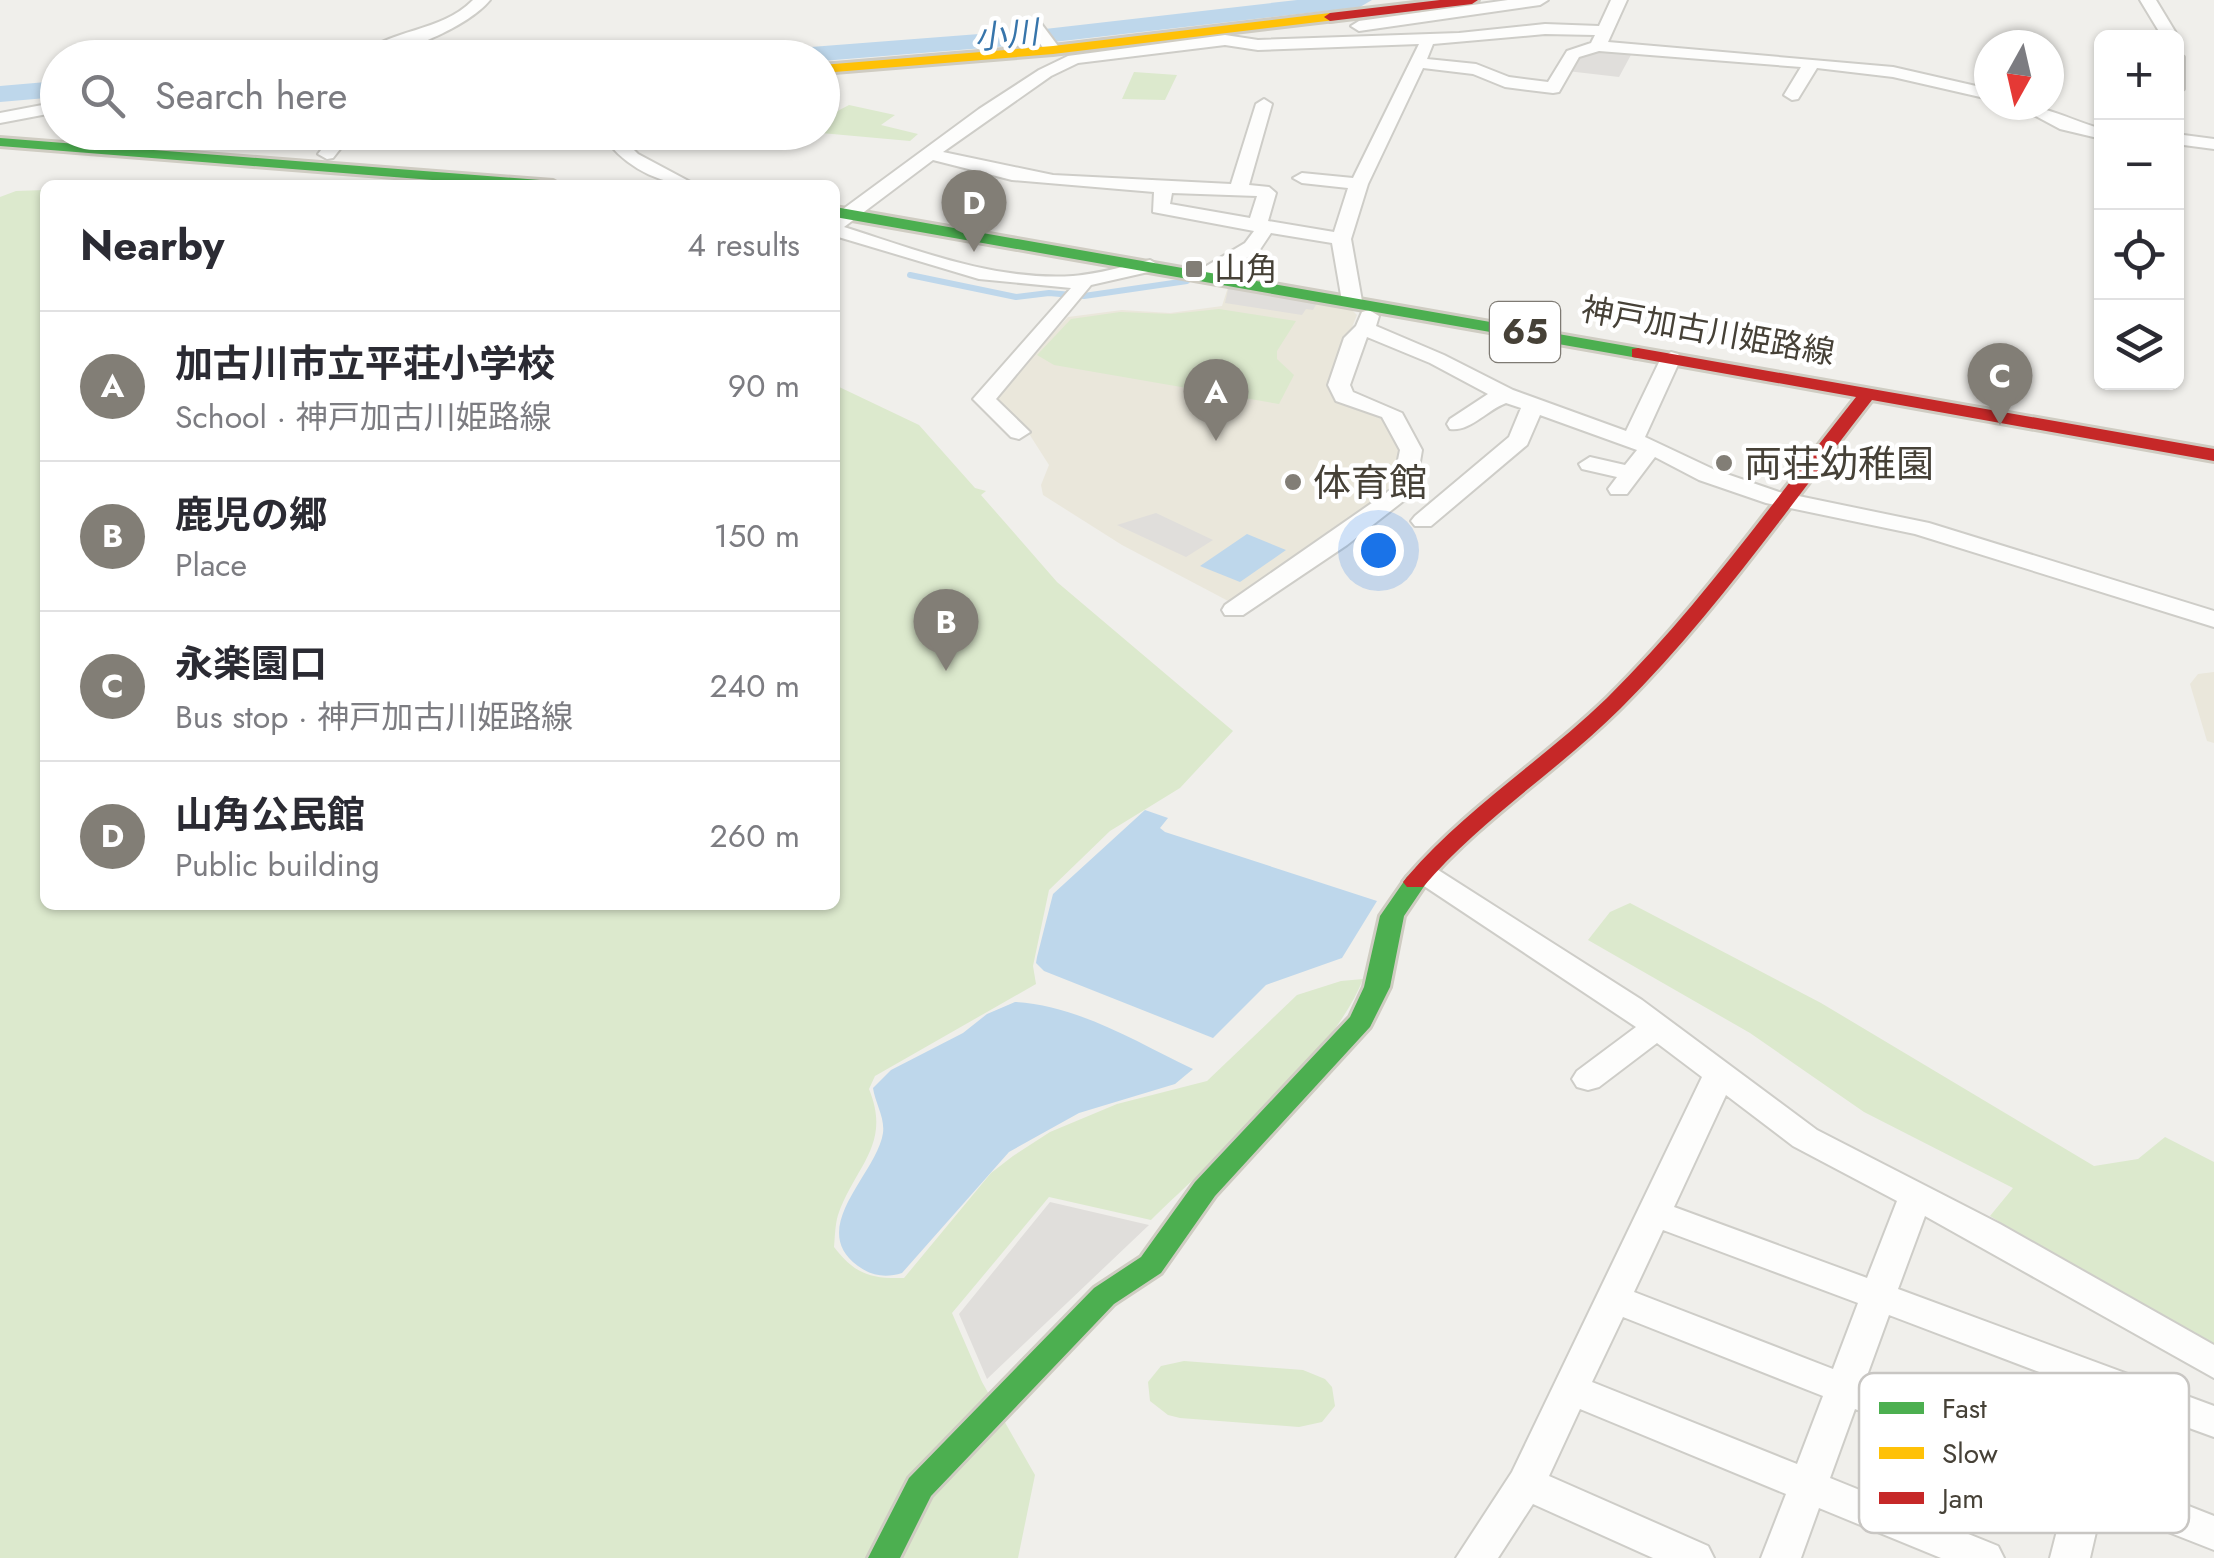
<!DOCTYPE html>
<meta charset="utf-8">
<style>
body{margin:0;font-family:Jost,"Noto Sans JP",sans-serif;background:#f7f7f7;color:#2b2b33}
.controls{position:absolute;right:30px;top:30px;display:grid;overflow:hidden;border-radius:15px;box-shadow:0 2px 8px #0004}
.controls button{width:90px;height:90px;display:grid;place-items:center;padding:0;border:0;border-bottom:2px solid #e1e1e2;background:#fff;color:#2b2b33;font:50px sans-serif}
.compass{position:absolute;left:1974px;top:30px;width:90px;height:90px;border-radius:50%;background:#fff;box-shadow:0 2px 8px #0004;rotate:188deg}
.you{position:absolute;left:1378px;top:550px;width:35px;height:35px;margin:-25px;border:8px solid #fff;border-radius:50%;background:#1a73e8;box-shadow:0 0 0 15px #1a73e833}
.badge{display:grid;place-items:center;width:65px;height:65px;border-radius:50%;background:#827e76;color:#fff;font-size:32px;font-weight:700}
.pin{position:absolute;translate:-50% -82px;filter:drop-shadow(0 2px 5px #0008)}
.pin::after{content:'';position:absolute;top:52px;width:35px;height:30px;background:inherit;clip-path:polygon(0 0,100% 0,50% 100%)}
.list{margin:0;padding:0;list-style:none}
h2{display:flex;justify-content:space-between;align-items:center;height:130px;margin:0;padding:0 40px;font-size:42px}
h2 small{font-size:32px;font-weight:400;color:#7c7c81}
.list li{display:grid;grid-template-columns:65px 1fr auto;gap:30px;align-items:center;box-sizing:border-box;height:150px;padding:0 40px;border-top:2px solid #e1e1e2}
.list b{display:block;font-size:38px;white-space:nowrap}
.list p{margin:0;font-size:32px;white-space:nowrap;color:#7c7c81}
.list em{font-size:32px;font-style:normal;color:#7c7c81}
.icon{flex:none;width:55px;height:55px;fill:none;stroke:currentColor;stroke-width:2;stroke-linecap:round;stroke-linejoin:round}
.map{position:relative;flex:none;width:2214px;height:1558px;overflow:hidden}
.search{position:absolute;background:#fff;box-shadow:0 2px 8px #0004;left:40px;top:40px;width:800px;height:110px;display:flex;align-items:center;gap:25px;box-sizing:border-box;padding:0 35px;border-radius:55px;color:#7c7c81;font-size:38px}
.panel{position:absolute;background:#fff;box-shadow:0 2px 8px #0004;left:40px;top:180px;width:800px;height:730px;border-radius:15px}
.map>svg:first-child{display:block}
</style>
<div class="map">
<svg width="2214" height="1558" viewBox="0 0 2214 1558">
<rect width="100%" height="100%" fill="#f0efeb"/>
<path fill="#eae7db" d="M1229,284L1352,310L1357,315L1329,384L1336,395L1387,421L1403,451L1393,490L1232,603L1122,545L1043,495L1041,485L1049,465L1026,429L992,399L1068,317L1122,310L1170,313L1222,306Z
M2214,672V743L2207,741L2190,684L2198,674Z"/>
<path fill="#dce9cd" d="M1134,72L1177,75L1165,100L1122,99Z
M849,105L895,115L881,125L918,134L910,141L821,133L823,113L830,115Z
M45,190V905H835V385L919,425L975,488L986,491L981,495L1057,582L1233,731L1180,788L1110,831L1049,890L1033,966L1036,984L875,1076L869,1089C892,1145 855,1166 838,1215C835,1225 835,1237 834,1247C855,1274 870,1279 904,1278L991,1173L1013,1156L1050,1132L1117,1104L1207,1081L1297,995L1341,981L1363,979C1333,1057 1213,1159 1151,1220L1049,1197L952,1313L982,1382L1035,1475L1018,1558H0V197L16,191Z
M1219,309L1296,321L1277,351V359L1294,375L1279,404L1054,365L1037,355L1071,319L1120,312L1171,314Z
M1630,903L1821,1003L2094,1166L2138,1159L2165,1137L2214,1162V1353L1990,1216L2013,1188L1864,1112L1750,1033L1588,940L1610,912Z
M1184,1361L1303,1370L1325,1379L1332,1387L1335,1406L1322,1422L1299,1427L1180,1418L1168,1415L1150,1401L1148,1382L1161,1366Z"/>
<path fill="#e0dedb" d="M1596,48L1632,53L1619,77L1567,71L1578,53Z
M1229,285L1317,303L1313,310L1306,309L1302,315L1225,303Z
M1156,513L1213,540L1186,557L1117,525Z
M1050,1202L1149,1225L987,1379L959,1314Z"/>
<path fill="#bed7eb" d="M1247,534L1286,550L1240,582L1200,566Z
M1145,810L1168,818L1160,828L1165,832L1377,901L1342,958L1266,985L1213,1038L1044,971L1036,963L1037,957L1053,894Z
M1015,1002C1080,1006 1136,1042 1193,1069L1175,1084L1079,1113L1009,1152L902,1273C886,1278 871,1276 858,1266C806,1228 877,1174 883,1133C885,1117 875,1103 873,1088L891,1070L963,1033L987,1014Z"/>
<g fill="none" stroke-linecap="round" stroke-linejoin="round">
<path stroke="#bed7eb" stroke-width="6" d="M910,275L1016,297L1049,293L1084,296L1187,281"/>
<path fill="#bed7eb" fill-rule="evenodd" d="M1297,0H1372L1360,7L1045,43L822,61V58H760L772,50L1045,29Z
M58,81V97L0,102V86Z"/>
<g stroke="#cecdc8" stroke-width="4">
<path id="street" d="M473,0H490C466,29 393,58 356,58C390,28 441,33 473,0Z
M1508,0H1548L1540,5L1359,31L1351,26L1359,21Z
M1611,0H1627L1608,42L1893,67L1989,89V99L1893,77L1817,68L1798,99L1792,100L1784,95L1801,67L1599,51L1579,57L1559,92L1553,93L1505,87L1473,74L1423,68L1368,184L1351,239L1362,301L1352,307L1342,301L1332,243L1271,233L1259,251L1205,281L1195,275L1198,271L1245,243L1254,231L1153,212L1154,192L1012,180L933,160L844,227C917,250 994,281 1073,276C1099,274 1125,266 1150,260L1160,266L1157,270L1091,285L996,399L1030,432L1019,439L1011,437L973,399L1071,288L979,279L835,236V215L979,109L1039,70L1068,56L1225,35L1258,40L1459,33L1545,24L1599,26ZM1545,34L1595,35L1591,43L1567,51L1548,82L1509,77L1476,64L1427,59L1433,44ZM1419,44L1353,178L1302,173L1293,178L1302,183L1348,188L1334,232L1268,221L1276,193L1269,187L1249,185L1272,104L1264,99L1256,104L1231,184L1053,175L943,152L1051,76L1078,63L1225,45L1258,50ZM1172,193L1257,196L1250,218L1170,204Z
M2140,0H2156L2179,38L2177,41L2176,38H2163Z
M1028,22H1040L1061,50L1059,53H1047L1026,25Z
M2176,52L2184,57V89L2176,94Z
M58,102V112L0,123V113Z
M2015,105C2045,105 2072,121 2102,129V139L2060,129Z
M181,132L247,136L401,132L344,144L333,158L327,159L318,154L325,145L247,146Z
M610,132H628V144L638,154L696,185C664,185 631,170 610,145Z
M2176,134L2214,139V149L2176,144Z
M1369,310L1379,316L1376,326L1444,355L1513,390L1626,431L1661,358L1671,352L1678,354L1681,358L1645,437L1715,470L1779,492L1929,523L2214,611V627L1915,534L1766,503L1699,480L1655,457L1627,494H1611L1608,489L1617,477L1582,469L1579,464L1590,457L1625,465L1637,450L1540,415L1527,445L1431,526H1415L1411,521L1415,516L1509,437L1521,408L1506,403C1487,410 1470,432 1450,429L1447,424L1450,419L1488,394L1430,363L1367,337L1350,385L1353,392L1402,413L1422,450L1415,492L1347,545L1243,615H1225L1222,610L1225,605L1392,489L1400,450L1382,417L1336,401L1328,385L1344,338L1356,326L1362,312Z
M1425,865L1435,868L1642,1000L1817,1130L2000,1224L2214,1345V1378L1925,1216L1898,1289L2214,1406V1437L2126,1405L2110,1475L2214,1516V1550L2102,1506L2090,1558H2050L2067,1492L1855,1409L1830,1478L1998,1546L2004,1558H1941L1819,1508L1801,1558H1761L1786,1494L1580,1409L1549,1476L1708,1546L1714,1558H1653L1533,1504L1498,1558H1456L1512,1472L1702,1077L1657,1043L1599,1087L1588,1090L1577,1087L1572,1079L1577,1071L1636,1027L1415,880L1411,874L1415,868ZM1726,1095L1793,1146L1897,1201L1867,1278L1674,1207ZM1663,1230L1858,1303L1833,1369L1634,1292ZM1889,1315L2092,1392L2075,1462L1865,1381ZM1623,1317L1823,1396L1797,1464L1592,1382Z"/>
</g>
<g stroke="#cfccc2" stroke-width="6">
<path id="fast" d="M0,138L553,181L560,185H496L0,146Z
M835,207L1638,348L1647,353L1638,358L835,217Z
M1415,874L1427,882L1404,916L1390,987L1370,1027L1215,1196L1161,1273L1114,1304L931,1496L900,1558H868L909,1478L1094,1288L1141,1257L1195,1182L1350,1017L1364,987L1380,916L1407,877Z"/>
</g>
<g stroke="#cfccc2" stroke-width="6">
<path id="slow" d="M1330,13L1336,17L1335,20L1053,54L822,73V65L1053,46Z"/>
</g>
<g stroke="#cfccc2" stroke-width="6">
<path id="jam" d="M1440,0H1478L1472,4L1330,21L1324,17L1330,13Z
M1638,348L2214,449V461L1872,400C1791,504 1715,614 1621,708C1558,771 1482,818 1423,887H1407L1403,882L1407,877C1466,808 1542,761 1607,698C1700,606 1775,499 1856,397L1632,357V349Z"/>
</g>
<use href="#street" fill="#fdfdfc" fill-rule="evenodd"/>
<use href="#fast" fill="#4caf50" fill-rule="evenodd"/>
<use href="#slow" fill="#ffc107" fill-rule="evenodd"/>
<use href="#jam" fill="#c62828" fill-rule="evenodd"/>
</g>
<g fill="#827e76" stroke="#fff" stroke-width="4">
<rect x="1184" y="259" width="20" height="20" rx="5"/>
<circle cx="1724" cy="463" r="10"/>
<circle cx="1293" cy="482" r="10"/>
</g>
<g text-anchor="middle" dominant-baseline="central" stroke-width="9" stroke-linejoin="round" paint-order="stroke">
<g font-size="32" font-style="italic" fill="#3775ab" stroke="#fff">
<text transform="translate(1006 35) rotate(-6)">小川</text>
</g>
<g font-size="32" fill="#464137" stroke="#fff" text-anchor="start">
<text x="1214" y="269">山角</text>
</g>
<g font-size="32" fill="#464137" stroke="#fff">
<text transform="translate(1708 331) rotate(10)">神戸加古川姫路線</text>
</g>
<rect fill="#fff" stroke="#7e7a73" stroke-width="2.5" x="1490" y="302" width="70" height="60" rx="8"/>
<g font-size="35" font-weight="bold" fill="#464137">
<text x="1525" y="332">65</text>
</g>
<g font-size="38" fill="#464137" stroke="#fff" text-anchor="start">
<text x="1744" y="463">両荘幼稚園</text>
<text x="1313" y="482">体育館</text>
</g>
</g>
<rect x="1859" y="1373" width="330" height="160" rx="15" fill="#fff" stroke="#c8c6c3" stroke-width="2.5"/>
<rect x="1879" y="1402" width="45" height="12" fill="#4caf50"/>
<rect x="1879" y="1447" width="45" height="12" fill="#ffc107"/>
<rect x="1879" y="1492" width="45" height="12" fill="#c62828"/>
<g font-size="28" fill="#464137">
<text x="1942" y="1418">Fast</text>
<text x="1942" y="1463">Slow</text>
<text x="1942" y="1508">Jam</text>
</g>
</svg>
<div class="controls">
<button>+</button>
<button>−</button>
<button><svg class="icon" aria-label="locate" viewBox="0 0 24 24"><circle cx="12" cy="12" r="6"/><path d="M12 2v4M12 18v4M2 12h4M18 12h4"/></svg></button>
<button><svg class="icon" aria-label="layers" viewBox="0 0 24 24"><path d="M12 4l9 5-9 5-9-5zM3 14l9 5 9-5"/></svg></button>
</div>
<svg class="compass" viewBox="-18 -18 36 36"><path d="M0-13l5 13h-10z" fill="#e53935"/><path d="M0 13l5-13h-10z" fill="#7c7c81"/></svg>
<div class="you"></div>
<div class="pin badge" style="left:1216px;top:441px">A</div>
<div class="pin badge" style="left:946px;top:671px">B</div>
<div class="pin badge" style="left:2000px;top:425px">C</div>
<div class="pin badge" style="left:974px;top:252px">D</div>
<div class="search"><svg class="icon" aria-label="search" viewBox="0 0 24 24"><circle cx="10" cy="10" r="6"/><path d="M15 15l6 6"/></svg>Search here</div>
<section class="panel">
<h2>Nearby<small>4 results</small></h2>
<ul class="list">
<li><span class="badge">A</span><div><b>加古川市立平荘小学校</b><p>School · 神戸加古川姫路線</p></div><em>90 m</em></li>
<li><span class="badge">B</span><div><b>鹿児の郷</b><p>Place</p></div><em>150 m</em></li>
<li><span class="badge">C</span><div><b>永楽園口</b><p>Bus stop · 神戸加古川姫路線</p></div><em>240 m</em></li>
<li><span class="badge">D</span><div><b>山角公民館</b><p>Public building</p></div><em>260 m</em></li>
</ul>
</section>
</div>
